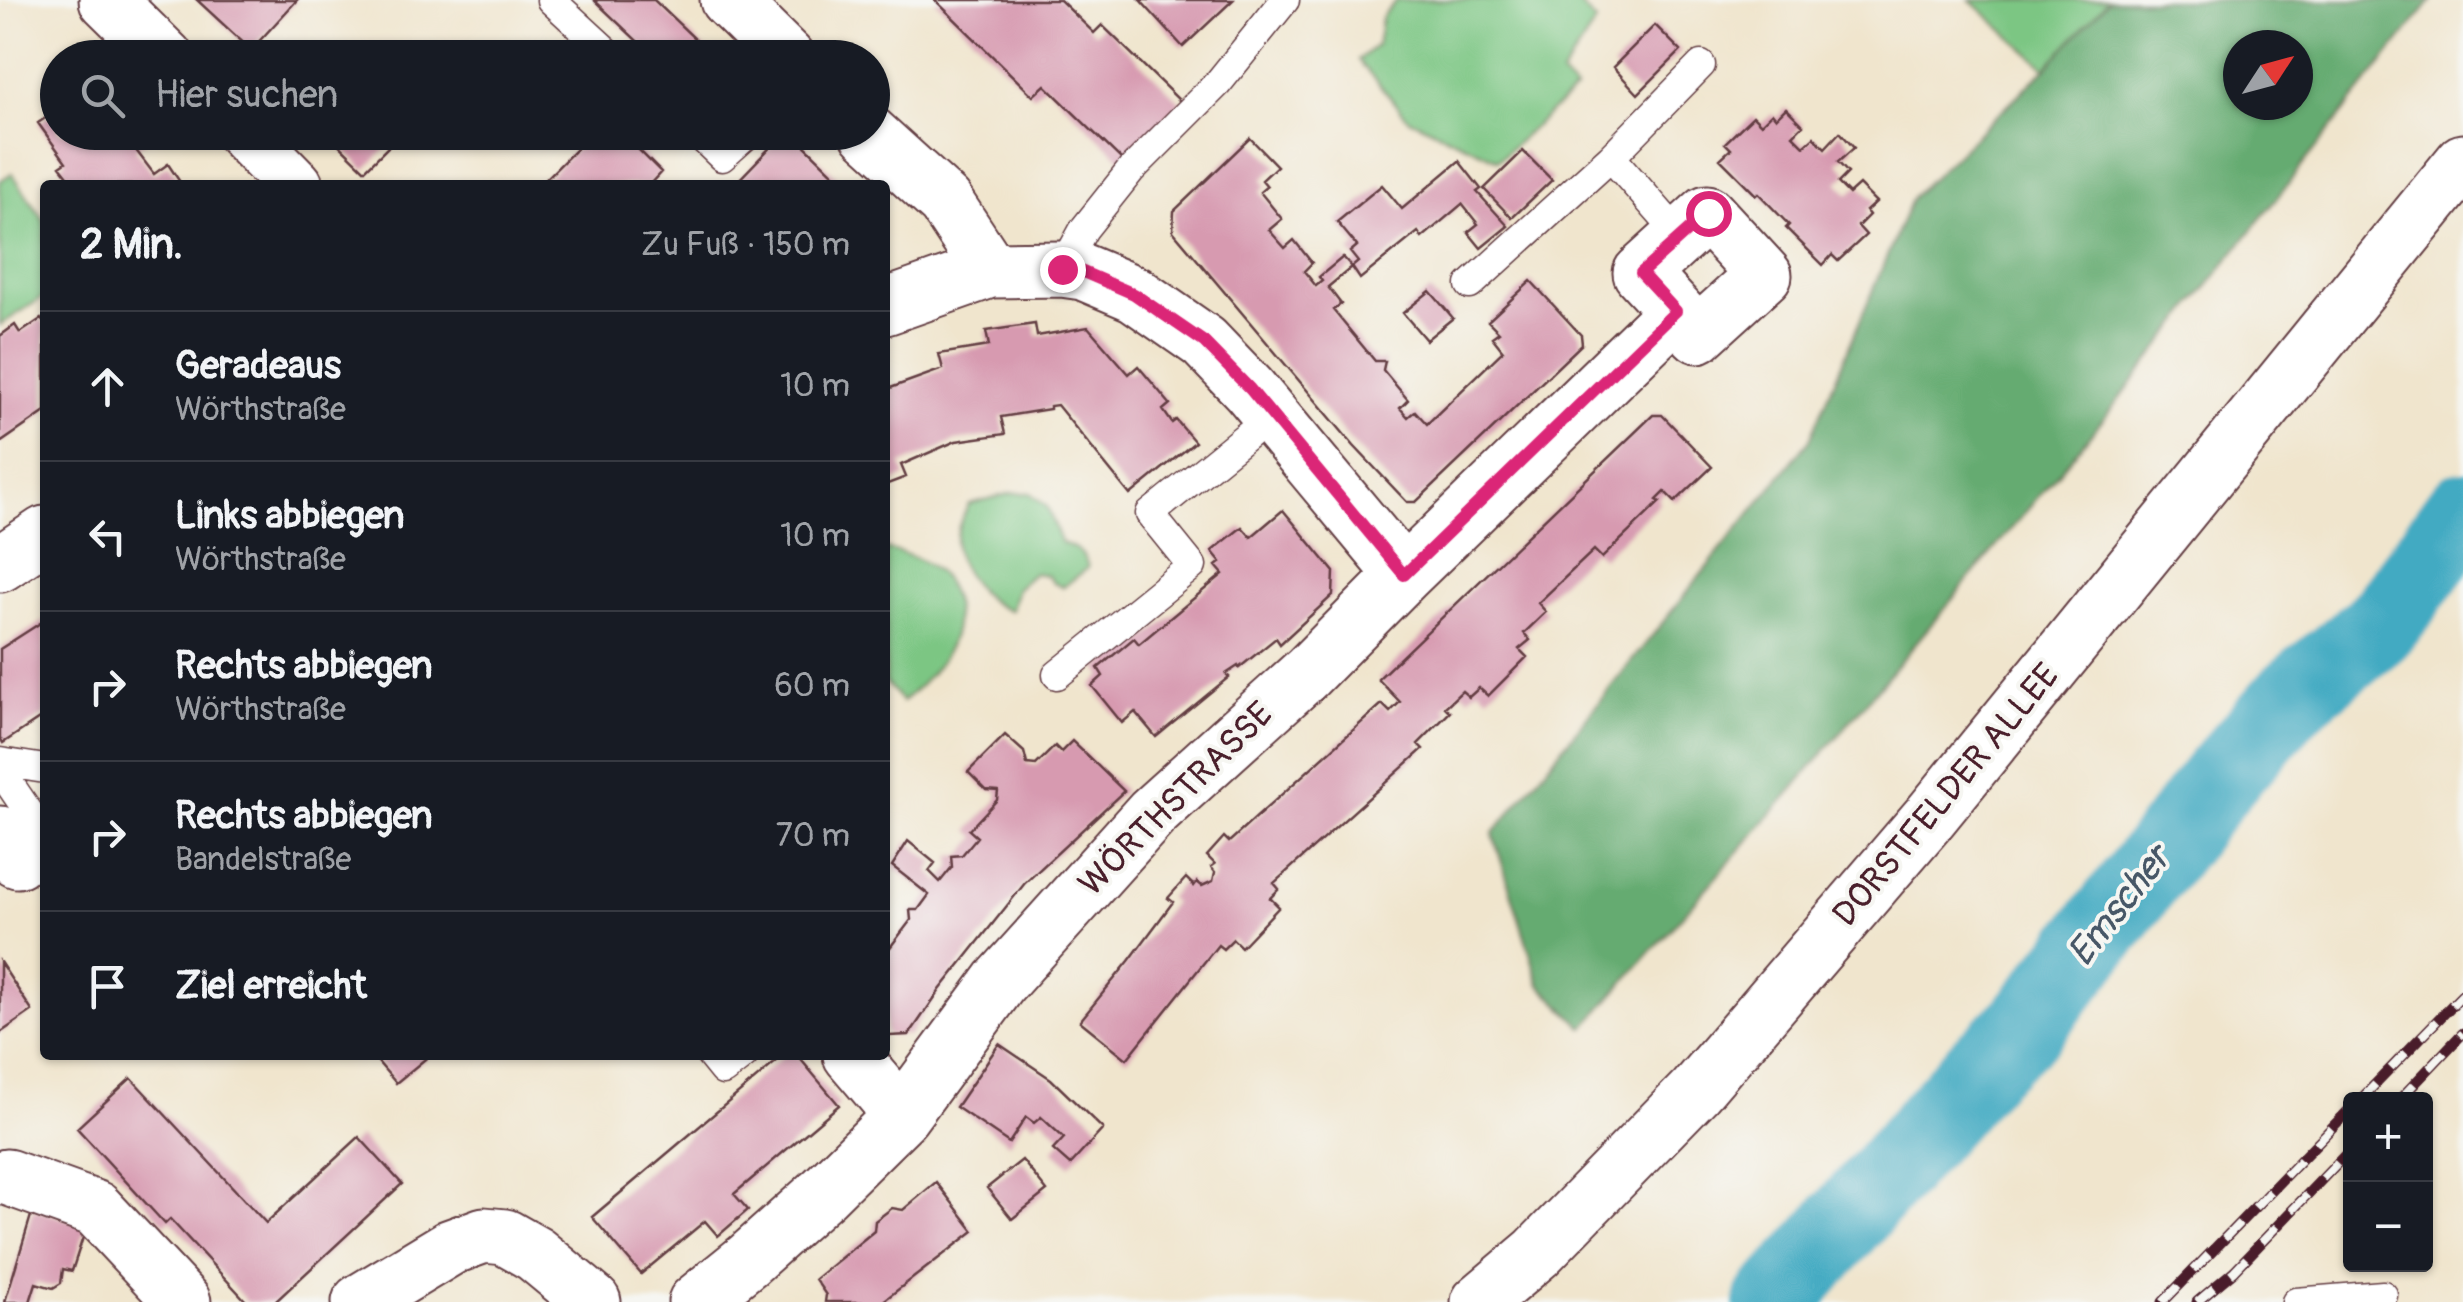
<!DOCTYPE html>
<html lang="de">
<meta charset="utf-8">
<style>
body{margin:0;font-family:Pangolin,sans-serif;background:#20242c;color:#f1f3f6}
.controls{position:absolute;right:30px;bottom:30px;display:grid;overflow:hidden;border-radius:10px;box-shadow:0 2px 8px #0004}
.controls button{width:90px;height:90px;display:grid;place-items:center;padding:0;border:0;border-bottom:2px solid #363941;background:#171b24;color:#f1f3f6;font:50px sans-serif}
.compass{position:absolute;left:2223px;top:30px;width:90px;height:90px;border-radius:50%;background:#171b24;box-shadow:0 2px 8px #0004;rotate:54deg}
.stop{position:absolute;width:30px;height:30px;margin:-22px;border:8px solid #db2777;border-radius:50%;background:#fff}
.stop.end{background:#db2777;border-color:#fff;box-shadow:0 2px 10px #0008}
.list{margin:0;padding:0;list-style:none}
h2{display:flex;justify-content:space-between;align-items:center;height:130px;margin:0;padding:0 40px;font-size:42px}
h2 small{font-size:32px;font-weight:400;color:#9ea1a6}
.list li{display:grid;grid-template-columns:65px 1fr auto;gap:30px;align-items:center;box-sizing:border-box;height:150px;padding:0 40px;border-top:2px solid #363941}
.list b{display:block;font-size:38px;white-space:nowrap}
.list p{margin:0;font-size:32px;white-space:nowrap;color:#9ea1a6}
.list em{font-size:32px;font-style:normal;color:#9ea1a6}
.icon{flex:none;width:55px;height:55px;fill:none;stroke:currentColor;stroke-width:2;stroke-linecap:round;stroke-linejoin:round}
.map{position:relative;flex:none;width:2463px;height:1302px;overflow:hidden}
.search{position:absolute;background:#171b24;box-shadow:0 2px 8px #0004;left:40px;top:40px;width:850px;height:110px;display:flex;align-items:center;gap:25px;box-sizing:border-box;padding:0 35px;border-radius:55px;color:#9ea1a6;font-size:38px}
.panel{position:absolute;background:#171b24;box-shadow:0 2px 8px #0004;left:40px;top:180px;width:850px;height:880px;border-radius:10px}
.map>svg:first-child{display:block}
</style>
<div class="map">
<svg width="2463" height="1302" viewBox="0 0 2463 1302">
<rect width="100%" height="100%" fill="#f6f6f2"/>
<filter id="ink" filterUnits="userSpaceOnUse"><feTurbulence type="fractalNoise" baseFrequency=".01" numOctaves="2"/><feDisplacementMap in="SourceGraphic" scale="20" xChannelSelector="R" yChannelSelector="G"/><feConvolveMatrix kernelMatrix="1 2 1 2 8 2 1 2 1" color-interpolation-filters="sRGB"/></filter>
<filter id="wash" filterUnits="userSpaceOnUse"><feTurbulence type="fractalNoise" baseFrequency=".0048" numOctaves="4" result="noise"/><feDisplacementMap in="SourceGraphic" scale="40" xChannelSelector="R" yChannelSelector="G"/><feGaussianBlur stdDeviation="2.25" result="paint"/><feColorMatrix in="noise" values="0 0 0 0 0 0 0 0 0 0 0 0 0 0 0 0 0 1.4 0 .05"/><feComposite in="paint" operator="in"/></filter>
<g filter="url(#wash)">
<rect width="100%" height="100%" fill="#f0e5cd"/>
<path fill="#7cc683" stroke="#637257" stroke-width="2.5" d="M1397,0H1575L1596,22L1561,75L1575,90L1498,160L1409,119L1358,60L1377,45L1382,17Z
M1970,0H2109L2046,68Z
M12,173L45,222V296L0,325V181Z
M1012,493H1030L1047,507L1061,542C1075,548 1085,552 1088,568L1063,587L1053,583L1047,575L1034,573L1017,588L1011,610C990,609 958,571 956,549C954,533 962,518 969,504Z
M885,549C914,555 942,565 952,596C967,640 933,675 902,702L885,682Z"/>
<path fill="#65ab71" stroke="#58654e" stroke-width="2.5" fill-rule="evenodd" d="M2109,0H2432L2106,416L1789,794L1584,1028L1540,985L1493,834L1810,439L1912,197L2046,68ZM2238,45H2298V105H2238Z"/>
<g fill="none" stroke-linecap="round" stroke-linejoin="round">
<path stroke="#42aac2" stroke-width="80" d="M1774,1302L1983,1066L2025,1027L2221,777L2293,696L2376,629L2391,612L2463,511"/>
</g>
<g id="blocks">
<path fill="#d79ab0" d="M197,0H297L251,50Z
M594,0H654L715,58H655Z
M935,0H1060L1094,33L1102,25L1181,102L1123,161L1045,85L1033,96Z
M1140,0H1233L1183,47Z
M1655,25L1681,51L1638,94L1613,67Z
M1786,108L1803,125L1793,135L1804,146L1814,137L1825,148L1840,132L1854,148L1838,162L1848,173L1838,183L1849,194L1859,185L1876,202L1866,211L1869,215L1858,226L1866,235L1838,261L1832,255L1823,265L1786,228L1789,225L1758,193L1756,195L1720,159L1731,149L1725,143L1753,116L1761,124L1772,113L1776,118Z
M58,109V132H159L135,149L154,174L168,164L182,185H75L60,166L66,162L38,123Z
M326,132H383L393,142L365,170Z
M593,132H621L661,172L649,185H540Z
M785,132H791L837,177L829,185H734Z
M1250,138L1277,166L1262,180L1267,186L1260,192L1282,219L1269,230L1285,248L1294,240L1312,263L1304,271L1316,286L1322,281L1319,277L1343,257L1352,267L1328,287L1341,304L1333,310L1375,361H1385L1383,370L1408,400L1400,408L1408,417L1415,411L1427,424L1503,351L1492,337L1499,332L1488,321L1531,281L1581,335L1582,344L1416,502H1407L1354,446L1173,231L1174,211Z
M1523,151L1552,180L1512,218L1484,189Z
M1459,161L1481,189L1477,192L1508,226L1481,248L1468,232L1478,224L1462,204L1422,238L1418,232L1360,279L1352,267L1358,262L1350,252L1357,246L1337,222L1382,185L1402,209Z
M1430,291L1453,318L1426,340L1403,313Z
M41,319L45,324V412L0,443V336L15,325L20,333Z
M1035,324L1037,336L1088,327L1129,374L1138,366L1170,404L1163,410L1172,423L1176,420L1195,442L1130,495L1057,405L1050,406V409L1001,417L1005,434L956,441L901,465L906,477L885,485V390L943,369L939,354L989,346L986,331Z
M1653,415H1662L1712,467L1675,502L1665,492L1657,500L1660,502L1602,558L1594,550L1538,603L1546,612L1524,633L1530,640L1519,649L1527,657L1488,696L1479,688L1469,697L1462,691L1445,707L1450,712L1418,744L1423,749L1274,883L1279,889L1270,898L1279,907L1241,947L1233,939L1223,949L1218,945L1127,1059L1080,1021L1129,961L1173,902L1168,898L1186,878L1194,886L1197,882L1202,886L1213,881L1215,872L1211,867L1215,864L1207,856L1224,837L1229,842L1382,704L1390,712L1400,702L1378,679Z
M1283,510L1334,572L1333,595L1280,644L1276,638L1239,668L1238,666L1226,674L1229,677L1156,737L1135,712L1122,723L1092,686L1103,676L1098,668L1134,638L1139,644L1223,574L1216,566L1221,562L1212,551L1242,527L1251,537Z
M45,620V715L3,743L0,738V649Z
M1005,735L1024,752L1027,764L1036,765L1055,746L1061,752L1072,741L1124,791L1025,883L940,990L909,1035L889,1036L885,1031V947L888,950L911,920L910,910H918L929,895L892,866L908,841L935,863L929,871L940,882L952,867L951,856L962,855L977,837L969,830L997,800L998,791L986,790L968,772Z
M0,962L32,1011L0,1033Z
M999,1044L1051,1079L1103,1129L1070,1165L1053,1150L1064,1138L1041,1117L1034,1123L1026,1117L1009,1143L956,1107Z
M372,1055H430L396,1083Z
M784,1055H797L839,1105L734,1194L748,1210L718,1236L705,1221L641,1274L592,1217Z
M131,1078L266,1223L359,1137L402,1184L275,1302H247L170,1219L165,1224L77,1128Z
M1022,1160L1047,1191L1012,1219L987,1188Z
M936,1182L974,1231L882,1302H825L826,1295L815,1279L874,1231L875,1221L892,1208L903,1210Z
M33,1209L87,1225L72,1271L63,1269L61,1283L53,1288L36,1283L30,1302H5Z"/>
</g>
</g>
<g filter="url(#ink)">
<use href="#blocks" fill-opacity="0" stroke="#633d43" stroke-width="2.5"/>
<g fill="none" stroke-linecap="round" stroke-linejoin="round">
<g stroke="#633d43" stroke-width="31">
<path id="service" d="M551,0L614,58
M696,132L722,157L750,132
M1611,157L1701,65
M1062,269L1084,229L1131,170L1218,83L1285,0
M1470,285L1611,157L1681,237
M1057,675L1192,566L1150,514L1271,416
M0,762L45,769
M0,770L45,836
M710,1055L723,1071L744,1055
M2296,1302L2383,1295"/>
</g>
<g stroke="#633d43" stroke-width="59">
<path id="minor" d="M107,0L166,58
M728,0L787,58
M243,132L295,185
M868,132L945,202L990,270
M1707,213L1764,275L1698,335L1641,273Z
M885,307L990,270L1062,269L1083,272L1135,294L1204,342L1249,389L1404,575
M0,564L45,534
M0,834L17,860
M851,1055L902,1115
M7,1177L96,1209L183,1302
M360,1302L451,1247L484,1235L505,1237L535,1254L593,1302
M696,1302L748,1260L824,1192L902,1115L1000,982L1152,813L1307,673L1404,575L1676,311"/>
</g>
<g stroke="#633d43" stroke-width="59">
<path id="secondary" d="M1479,1302L1537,1253L1695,1091L1929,818L2463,162"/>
</g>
<use href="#service" stroke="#fff" stroke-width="28"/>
<use href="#minor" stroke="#fff" stroke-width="55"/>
<use href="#secondary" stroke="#fff" stroke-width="55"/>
<g stroke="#4a1f2b" stroke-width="11">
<path id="rail" d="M2360,1100L2463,994
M2399,1100L2463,1033
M2163,1302L2350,1109
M2197,1302L2234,1271L2350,1150"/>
</g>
<use href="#rail" stroke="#f6f6f2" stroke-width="8" stroke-dasharray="22" stroke-linecap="butt"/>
</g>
</g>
<g fill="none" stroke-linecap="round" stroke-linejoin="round" filter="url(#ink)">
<path stroke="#db2777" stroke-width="12" d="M1062,269L1083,272L1134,294L1204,342L1250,389L1404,575L1676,311L1641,273L1708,213"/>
</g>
<g text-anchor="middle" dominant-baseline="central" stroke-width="8" stroke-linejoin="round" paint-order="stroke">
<g font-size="35" fill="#4a1f2b" stroke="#f6f6f2">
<text transform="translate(1946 795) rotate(-50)">DORSTFELDER ALLEE</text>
<text transform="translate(1176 799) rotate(-45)">WÖRTHSTRASSE</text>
</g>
<g font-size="38" font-style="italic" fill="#475767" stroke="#f6f6f2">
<text transform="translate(2119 906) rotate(-52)">Emscher</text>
</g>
</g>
</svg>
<div class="controls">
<button>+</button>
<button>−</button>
</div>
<svg class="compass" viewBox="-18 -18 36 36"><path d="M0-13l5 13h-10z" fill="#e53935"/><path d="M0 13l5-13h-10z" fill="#9ea1a6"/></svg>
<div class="stop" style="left:1708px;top:213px"></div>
<div class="stop end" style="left:1062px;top:269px"></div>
<div class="search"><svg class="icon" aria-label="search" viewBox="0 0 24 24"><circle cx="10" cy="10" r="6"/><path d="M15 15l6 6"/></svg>Hier suchen</div>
<section class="panel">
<h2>2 Min.<small>Zu Fuß · 150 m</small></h2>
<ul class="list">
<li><svg class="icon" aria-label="ahead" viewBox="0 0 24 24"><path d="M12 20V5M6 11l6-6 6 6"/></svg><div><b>Geradeaus</b><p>Wörthstraße</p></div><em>10 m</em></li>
<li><svg class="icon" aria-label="left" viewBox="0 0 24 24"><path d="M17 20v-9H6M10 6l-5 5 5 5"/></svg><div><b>Links abbiegen</b><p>Wörthstraße</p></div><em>10 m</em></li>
<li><svg class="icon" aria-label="right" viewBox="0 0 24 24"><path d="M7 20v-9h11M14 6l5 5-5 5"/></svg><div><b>Rechts abbiegen</b><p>Wörthstraße</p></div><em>60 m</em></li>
<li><svg class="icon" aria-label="right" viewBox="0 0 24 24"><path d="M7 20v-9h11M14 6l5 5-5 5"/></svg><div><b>Rechts abbiegen</b><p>Bandelstraße</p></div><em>70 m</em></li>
<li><svg class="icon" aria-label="arrive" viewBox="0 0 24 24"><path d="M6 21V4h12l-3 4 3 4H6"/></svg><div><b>Ziel erreicht</b></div></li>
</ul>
</section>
</div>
